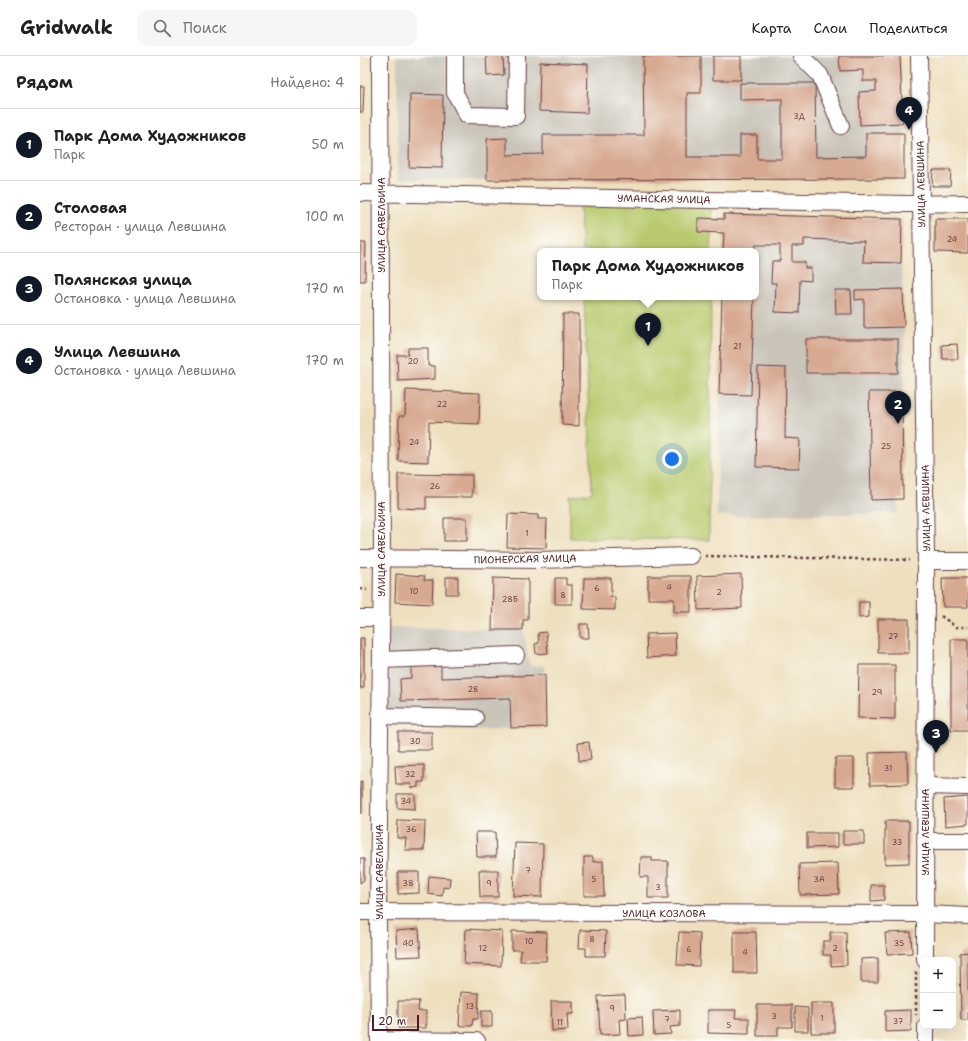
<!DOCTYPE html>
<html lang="ru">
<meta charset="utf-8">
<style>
body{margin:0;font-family:"Shantell Sans",sans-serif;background:#f6f6f6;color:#222}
.controls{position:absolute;right:12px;bottom:12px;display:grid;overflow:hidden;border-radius:8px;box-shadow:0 4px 16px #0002}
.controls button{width:36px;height:36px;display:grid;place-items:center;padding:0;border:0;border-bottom:1px solid #e0e0e0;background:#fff;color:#222;font:20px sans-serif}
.scale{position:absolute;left:12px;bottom:10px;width:47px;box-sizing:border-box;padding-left:4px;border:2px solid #4a1f2b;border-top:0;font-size:11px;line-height:14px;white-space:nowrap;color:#4a1f2b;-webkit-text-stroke:3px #fdfcf7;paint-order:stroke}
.you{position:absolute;left:312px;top:403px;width:14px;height:14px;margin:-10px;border:3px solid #fff;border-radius:50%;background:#1a73e8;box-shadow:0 0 0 6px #1a73e833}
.badge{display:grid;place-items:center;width:26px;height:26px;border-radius:50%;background:#111827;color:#fff;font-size:13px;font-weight:700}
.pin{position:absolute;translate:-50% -33px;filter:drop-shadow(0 1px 2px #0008)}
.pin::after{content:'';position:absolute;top:21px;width:14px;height:12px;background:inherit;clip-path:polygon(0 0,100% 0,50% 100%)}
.popup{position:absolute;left:177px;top:192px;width:222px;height:52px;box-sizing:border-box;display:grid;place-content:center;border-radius:8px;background:#fff;filter:drop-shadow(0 1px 3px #0005);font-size:13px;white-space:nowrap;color:#767676}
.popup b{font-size:15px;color:#222}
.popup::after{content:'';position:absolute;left:50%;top:100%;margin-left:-8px;border:8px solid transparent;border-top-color:#fff}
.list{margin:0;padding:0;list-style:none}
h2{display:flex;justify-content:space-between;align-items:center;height:52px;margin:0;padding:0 16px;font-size:17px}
h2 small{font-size:13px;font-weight:400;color:#767676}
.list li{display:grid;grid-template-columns:26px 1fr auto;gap:12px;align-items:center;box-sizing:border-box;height:72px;padding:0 16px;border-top:1px solid #e0e0e0}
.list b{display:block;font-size:15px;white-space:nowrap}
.list p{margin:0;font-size:13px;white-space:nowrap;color:#767676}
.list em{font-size:13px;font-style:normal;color:#767676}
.icon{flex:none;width:22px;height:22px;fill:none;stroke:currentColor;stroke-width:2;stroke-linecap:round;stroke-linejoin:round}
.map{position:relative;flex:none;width:608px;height:985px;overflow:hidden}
header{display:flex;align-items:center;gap:24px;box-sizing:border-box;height:56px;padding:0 20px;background:#fff;border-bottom:1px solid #e0e0e0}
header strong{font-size:19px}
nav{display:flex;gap:22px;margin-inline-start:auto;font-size:14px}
.search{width:280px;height:36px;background:#f6f6f6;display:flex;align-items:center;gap:10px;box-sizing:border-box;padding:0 14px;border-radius:12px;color:#767676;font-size:15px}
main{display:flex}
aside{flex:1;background:#fff}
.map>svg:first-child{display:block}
</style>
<header>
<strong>Gridwalk</strong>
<div class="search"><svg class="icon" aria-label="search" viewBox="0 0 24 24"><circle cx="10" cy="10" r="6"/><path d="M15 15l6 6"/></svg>Поиск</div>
<nav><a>Карта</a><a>Слои</a><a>Поделиться</a></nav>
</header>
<main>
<aside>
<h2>Рядом<small>Найдено: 4</small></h2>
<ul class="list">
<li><span class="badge">1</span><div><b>Парк Дома Художников</b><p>Парк</p></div><em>50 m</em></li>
<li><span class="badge">2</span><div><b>Столовая</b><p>Ресторан · улица Левшина</p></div><em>100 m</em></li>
<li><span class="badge">3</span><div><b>Полянская улица</b><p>Остановка · улица Левшина</p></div><em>170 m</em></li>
<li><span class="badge">4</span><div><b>Улица Левшина</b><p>Остановка · улица Левшина</p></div><em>170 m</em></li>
</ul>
</aside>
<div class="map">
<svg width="608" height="985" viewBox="0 0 608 985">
<rect width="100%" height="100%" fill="#fdfcf7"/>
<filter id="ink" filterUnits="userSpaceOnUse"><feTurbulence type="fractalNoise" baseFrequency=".025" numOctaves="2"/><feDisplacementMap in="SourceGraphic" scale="8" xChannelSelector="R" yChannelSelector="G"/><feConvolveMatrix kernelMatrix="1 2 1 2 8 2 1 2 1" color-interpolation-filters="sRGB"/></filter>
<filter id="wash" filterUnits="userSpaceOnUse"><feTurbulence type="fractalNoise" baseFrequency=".012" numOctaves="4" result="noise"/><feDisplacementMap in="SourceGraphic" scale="16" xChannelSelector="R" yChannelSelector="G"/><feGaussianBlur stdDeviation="0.9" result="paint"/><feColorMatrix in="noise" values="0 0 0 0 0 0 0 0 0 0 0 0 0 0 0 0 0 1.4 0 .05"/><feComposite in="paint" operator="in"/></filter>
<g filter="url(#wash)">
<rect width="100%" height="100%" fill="#eedfbe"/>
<path fill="#c9c3b8" d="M37,0H540L544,77V123L38,124Z
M364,158L542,163L541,207L543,234L544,271V331L542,336L543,443H537L538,457L357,460L362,241H396V195H363Z
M28,571L163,574L170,610H185L186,671L108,674L28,668Z"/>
<path fill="#b8ca6d" stroke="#81744c" d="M219,142L351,144V195H222Z
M224,241H351L349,484L210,482V440L232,437Z"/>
<g id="blocks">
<path fill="#d7a991" d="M126,0H143L144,19L127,20Z
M283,0H341V37H327V101H380V79H397V103H422V43L380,44V27H455L456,101L506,100V77H544V123L127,124V83L147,82V99L183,98V79H284Z
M353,0H381V24H353Z
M479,0H540L543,67L500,69L499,36L516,35V25H503V14L480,15Z
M180,6L228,8L227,57L179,55Z
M0,30H4L3,56H0Z
M50,38L83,39L82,112L49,111Z
M573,114H591L590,130H572Z
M364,158L542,163L541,207L503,206L504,185L444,183V190H432V206H445V212H451V225L440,224L439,257L415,256L416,227H411L412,205H420V189H396L395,195H363L364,177L338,176V162L364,163Z
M575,163H608V197L575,196Z
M0,187H6L5,225H0Z
M543,233L544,271L504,272V243L495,244V234Z
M475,234H491L492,258H476Z
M362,241H394L391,339L359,338Z
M203,258H219V370L202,369Z
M446,283H538V317H446Z
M597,288L598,303H583L582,289Z
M48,292H68V310H75V323L38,325L37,299H48Z
M398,311L426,312L425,382L440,383L439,412L396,411Z
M46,334L120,337L119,368L69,366L68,406L38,405L39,360H45Z
M509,336H542L543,443L511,444Z
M38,418L112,419V441H66V453L38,452Z
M148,458L178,459V463H187L186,492L147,491Z
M84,462H107V485H84Z
M36,518L65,520L64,524H73L72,548L35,546Z
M381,518L382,552L338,554L337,520Z
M288,520H331V556H314V543H288Z
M86,521H98V538H86Z
M133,522L168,523V564H163V574H132Z
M195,522H206V529H212V548H195Z
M224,522H251V541H255V554L223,553Z
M582,522H608V551H583Z
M499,546H509V561L499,562Z
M518,563H549V597H518Z
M220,568H228L229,582H220Z
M186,576L188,597L176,598L175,588L179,587L178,577Z
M315,577L316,600L287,602L286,578Z
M0,582H4V632H0Z
M591,583H608V674H591Z
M499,609H535V663L498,662Z
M81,610V622L185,619L186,671L151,672L150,642L41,645L40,623L51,622V611Z
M38,676H72V694H38Z
M229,686L231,704L219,705L218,687Z
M547,696L548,728L510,729L509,697Z
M475,702H494V731H475Z
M64,709V726H58V731L51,732V728H36L35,710Z
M0,725H2V757H0Z
M37,738H55V753L37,752Z
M608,741V768L585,770L584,743Z
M38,764L65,765L64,794H45L46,782H37Z
M525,765H549V807L525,808Z
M483,775H504V788H483Z
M116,776H135L136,801H117Z
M447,777H478V791L447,792Z
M155,787L183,788L182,841L153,840Z
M224,801H233V806L243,805L244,840H224Z
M281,801H292V805H308V842H288V821H280Z
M0,802L4,803V824L0,827Z
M478,807L479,838L440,839L439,808Z
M119,814H138V841H120Z
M38,816H59V837L38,838Z
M69,820L90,822L89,832L83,831L82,840L68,838Z
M511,829H524V844L511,845Z
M59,873L61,900L37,901L36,875Z
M106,873L142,875L141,910L104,908Z
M220,874L246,875L245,900H226V892H219Z
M152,875L187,876L186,905H160L161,894H152Z
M319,876L340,877L339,910L317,909Z
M374,876H396L397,917H374Z
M470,876H486L487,909L471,910V899H463V885H471Z
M551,876L552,897L527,898L525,877Z
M608,896V964H601L600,897Z
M518,902V926H501V903Z
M101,936L119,937L118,963H113L112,970H99Z
M265,939L266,963L259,964L260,978L240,979L238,940Z
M38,945H59L58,955H66V972H38Z
M191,945H213V958H207L208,974L192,975Z
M451,947H474V977H451Z
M397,949H432V971H418V980H397Z
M435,951L448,952V975H435Z
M320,954V970L310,971L311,978L294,979L293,955Z
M348,954H376L375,962H389V978L348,977Z
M551,954V975L525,976V955Z
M121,955H132V971H121Z
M282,961L283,979L269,980L268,962Z"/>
</g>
</g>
<g filter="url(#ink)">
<use href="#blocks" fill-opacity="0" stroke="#633c41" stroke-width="1"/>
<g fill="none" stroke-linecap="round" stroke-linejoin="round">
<g stroke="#633c41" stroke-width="18">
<path id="minor" d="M95,0V37L107,59L156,60L157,0
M441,0L460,19L481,70
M559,0L566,505L565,904
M0,137L547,148L608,147
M0,502L177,504L331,500
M566,505H608
M0,562H21
M21,604L156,599
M20,660L115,662
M565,730L608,731
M565,785H608
M0,856L565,858L608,860
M566,970V985
M19,984L117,985
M19,985L18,856L22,503L20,0"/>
</g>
<path stroke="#633c41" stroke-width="2.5" stroke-dasharray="3 3" stroke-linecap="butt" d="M345,500L550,504
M0,533L7,534
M581,560L596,571H608
M556,916V959
M593,929H601"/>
<use href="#minor" stroke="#fff" stroke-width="16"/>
</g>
</g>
<g text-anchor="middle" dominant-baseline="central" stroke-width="3" stroke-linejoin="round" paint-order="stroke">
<g font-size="8" fill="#6d4244">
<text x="439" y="60">3Д</text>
<text x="592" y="183">24</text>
<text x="377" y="290">21</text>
<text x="53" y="305">20</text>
<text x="82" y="348">22</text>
<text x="54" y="386">24</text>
<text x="526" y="390">25</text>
<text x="75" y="430">26</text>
<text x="167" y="477">1</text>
<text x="309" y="531">4</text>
<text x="237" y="532">6</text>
<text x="54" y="535">10</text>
<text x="359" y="536">2</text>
<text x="203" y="539">8</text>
<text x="150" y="543">28Б</text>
<text x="533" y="580">27</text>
<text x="113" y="633">28</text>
<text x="517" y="636">29</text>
<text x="55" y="685">30</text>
<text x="528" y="712">31</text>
<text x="50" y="718">32</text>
<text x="46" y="745">34</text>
<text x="51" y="773">36</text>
<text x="537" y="786">33</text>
<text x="168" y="814">7</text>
<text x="234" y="823">5</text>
<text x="459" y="823">3А</text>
<text x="48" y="827">38</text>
<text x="129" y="827">9</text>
<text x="298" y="831">3</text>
<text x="232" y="883">8</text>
<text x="169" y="885">10</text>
<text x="48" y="887">40</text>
<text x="539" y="887">35</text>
<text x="123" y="892">12</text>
<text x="475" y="892">2</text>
<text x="329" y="893">6</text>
<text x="385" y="896">4</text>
<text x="110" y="950">13</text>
<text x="252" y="952">9</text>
<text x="414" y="960">3</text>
<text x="462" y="962">1</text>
<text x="307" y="963">7</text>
<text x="538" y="965">37</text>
<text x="200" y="966">11</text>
<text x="369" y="969">5</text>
</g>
<g font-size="10" fill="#4a1f2b" stroke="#fdfcf7">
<text transform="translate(561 128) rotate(-91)">УЛИЦА ЛЕВШИНА</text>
<text transform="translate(304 143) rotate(1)">УМАНСКАЯ УЛИЦА</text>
<text transform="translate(21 169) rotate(-90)">УЛИЦА САВЕЛЬИЧА</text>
<text transform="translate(566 452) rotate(-91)">УЛИЦА ЛЕВШИНА</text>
<text transform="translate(21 493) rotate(-90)">УЛИЦА САВЕЛЬИЧА</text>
<text transform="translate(165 503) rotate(-1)">ПИОНЕРСКАЯ УЛИЦА</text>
<text transform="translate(565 776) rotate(-90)">УЛИЦА ЛЕВШИНА</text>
<text transform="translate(19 816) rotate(-90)">УЛИЦА САВЕЛЬИЧА</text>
<text x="304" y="857">УЛИЦА КОЗЛОВА</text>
</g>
</g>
</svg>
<div class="controls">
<button>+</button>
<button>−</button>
</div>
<div class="scale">20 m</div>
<div class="you"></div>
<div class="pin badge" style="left:288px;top:290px">1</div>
<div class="popup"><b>Парк Дома Художников</b>Парк</div>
<div class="pin badge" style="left:538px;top:368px">2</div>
<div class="pin badge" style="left:576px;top:697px">3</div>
<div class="pin badge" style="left:549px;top:74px">4</div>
</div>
</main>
